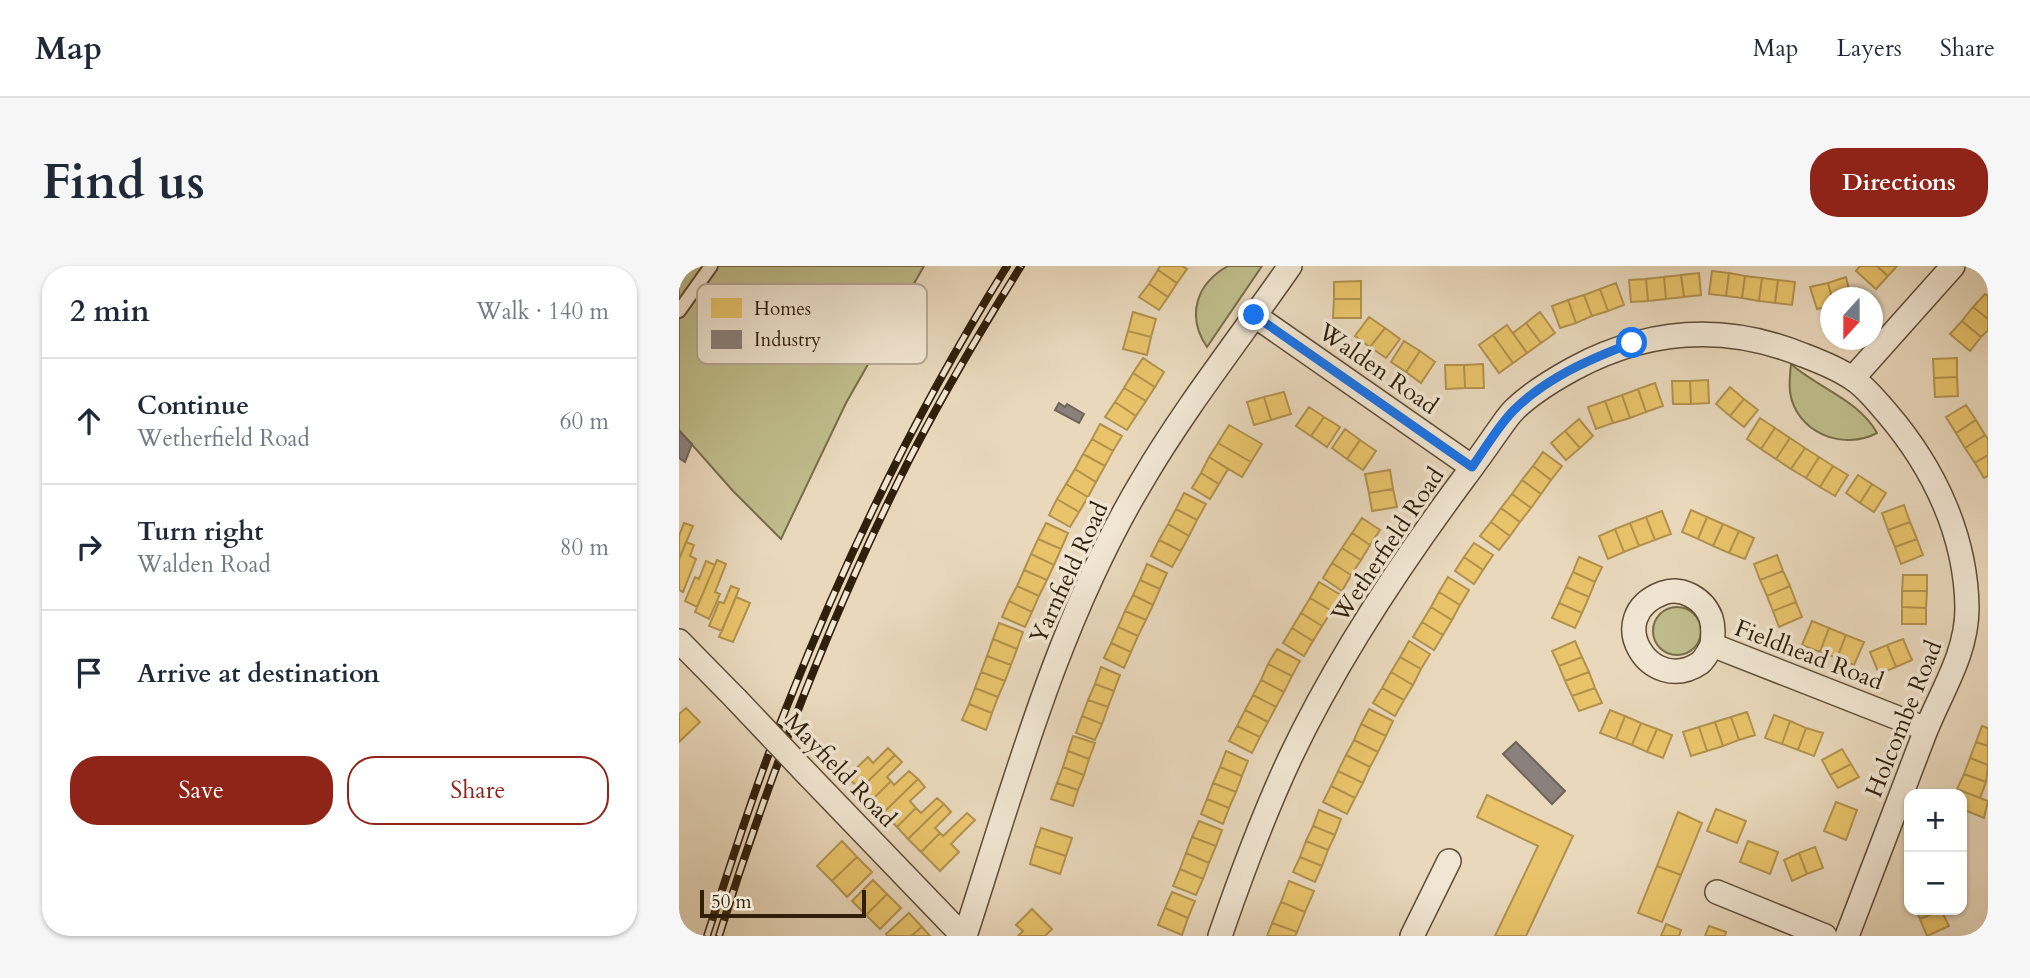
<!DOCTYPE html>
<meta charset="utf-8">
<style>
body{margin:0;font-family:Cardo,serif;background:#f6f6f7;color:#1f2937}
.controls{position:absolute;right:21px;bottom:21px;display:grid;overflow:hidden;border-radius:14px;box-shadow:0 2px 5px #0004}
.controls button{width:63px;height:63px;display:grid;place-items:center;padding:0;border:0;border-bottom:2px solid #e0e1e3;background:#fff;color:#1f2937;font:35px sans-serif}
.compass{position:absolute;left:1141px;top:21px;width:63px;height:63px;border-radius:50%;background:#fff;box-shadow:0 2px 5px #0004;rotate:201deg}
.scale{position:absolute;left:21px;bottom:18px;width:166px;box-sizing:border-box;padding-left:7px;border:4px solid #301f0b;border-top:0;font-size:19px;line-height:24px;white-space:nowrap;color:#301f0b;-webkit-text-stroke:5px #f1e6d3;paint-order:stroke}
.stop{position:absolute;width:21px;height:21px;margin:-16px;border:5px solid #1a73e8;border-radius:50%;background:#fff}
.stop.end{background:#1a73e8;border-color:#fff;box-shadow:0 2px 7px #0008}
.list{margin:0;padding:0;list-style:none}
h2{display:flex;justify-content:space-between;align-items:center;height:91px;margin:0;padding:0 28px;font-size:30px}
h2 small{font-size:23px;font-weight:400;color:#747a83}
.list li{display:grid;grid-template-columns:46px 1fr auto;gap:21px;align-items:center;box-sizing:border-box;height:126px;padding:0 28px;border-top:2px solid #e0e1e3}
.list b{display:block;font-size:26px;white-space:nowrap}
.list p{margin:0;font-size:23px;white-space:nowrap;color:#747a83}
.list em{font-size:23px;font-style:normal;color:#747a83}
.actions{display:flex;gap:14px;padding:21px 28px}
.actions a{flex:1;padding:16px 0;border:2px solid #8f2418;border-radius:28px;text-align:center;font-size:24px;color:#8f2418}
.actions .main{background:#8f2418;color:#fff}
.icon{flex:none;width:38px;height:38px;fill:none;stroke:currentColor;stroke-width:2;stroke-linecap:round;stroke-linejoin:round}
.map{position:relative;flex:none;width:1309px;height:670px;overflow:hidden;border-radius:28px}
header{display:flex;align-items:center;gap:42px;box-sizing:border-box;height:98px;padding:0 35px;background:#fff;border-bottom:2px solid #e0e1e3}
header strong{font-size:33px}
nav{display:flex;gap:38px;margin-inline-start:auto;font-size:24px}
.intro{display:flex;align-items:center;justify-content:space-between;box-sizing:border-box;height:168px;padding:0 42px}
h1{margin:0;font-size:49px}
.button{padding:18px 32px;border-radius:28px;background:#8f2418;color:#fff;font-size:24px;font-weight:700}
main{display:flex;gap:42px;padding:0 42px}
aside{flex:1;background:#fff;border-radius:28px;box-shadow:0 2px 5px #0004}
.map>svg:first-child{display:block}
</style>
<header>
<strong>Map</strong>
<nav><a>Map</a><a>Layers</a><a>Share</a></nav>
</header>
<div class="intro"><h1>Find us</h1><a class="button">Directions</a></div>
<main>
<aside>
<h2>2 min<small>Walk · 140 m</small></h2>
<ul class="list">
<li><svg class="icon" aria-label="ahead" viewBox="0 0 24 24"><path d="M12 20V5M6 11l6-6 6 6"/></svg><div><b>Continue</b><p>Wetherfield Road</p></div><em>60 m</em></li>
<li><svg class="icon" aria-label="right" viewBox="0 0 24 24"><path d="M7 20v-9h11M14 6l5 5-5 5"/></svg><div><b>Turn right</b><p>Walden Road</p></div><em>80 m</em></li>
<li><svg class="icon" aria-label="arrive" viewBox="0 0 24 24"><path d="M6 21V4h12l-3 4 3 4H6"/></svg><div><b>Arrive at destination</b></div></li>
</ul>
<div class="actions"><a class="main">Save</a><a>Share</a></div>
</aside>
<div class="map">
<svg width="1309" height="670" viewBox="0 0 1309 670">
<rect width="100%" height="100%" fill="#e9d8bc"/>
<filter id="stains"><feTurbulence type="fractalNoise" baseFrequency=".00286" numOctaves="4"/><feColorMatrix values="0 0 0 0 .2 0 0 0 0 .09 0 0 0 0 .02 0 0 0 .5 -.17"/></filter>
<radialGradient id="worn" r=".72"><stop offset=".6" stop-color="#630" stop-opacity="0"/><stop offset="1" stop-color="#630" stop-opacity=".3"/></radialGradient>
<path fill="#bfbc8b" stroke="#786e4b" stroke-width="2" d="M0,0H245L167,137L102,273L54,225L0,164Z
M549,0H583L528,81C507,50 517,18 549,0Z
M1112,98C1139,122 1180,134 1198,167C1164,185 1117,167 1111,126C1110,117 1111,108 1112,98Z
M974 365a24 24 0 1 1 48 0a24 24 0 1 1-48 0Z"/>
<path fill="#e9c46a" stroke="#b2924e" stroke-width="2" d="M481,0H503L508,3L498,17L479,4Z
M1181,0H1198L1209,10L1197,23L1177,5Z
M1198,0H1218L1209,10Z
M479,4L498,17L489,31L470,18Z
M1033,5L1050,7L1047,30L1030,28Z
M1020,7L1022,29L1005,31L1002,9Z
M1050,7L1066,10L1063,32L1047,30Z
M1002,9L1005,31L987,33L985,11Z
M1066,10L1083,12L1080,35L1063,32Z
M985,11L987,33L969,35L967,13Z
M1167,11L1172,32H1153L1149,17Z
M1083,12L1099,14L1096,37L1080,35Z
M967,13L969,35L952,36L950,14Z
M1099,14L1116,16L1113,39L1096,37Z
M682,15V33H655V16Z
M937,17L945,39L929,45L921,23Z
M1149,17L1153,32L1152,40L1138,43L1131,21Z
M470,18L489,31L480,44L460,31Z
M921,23L929,45L913,50L905,29Z
M1306,28L1309,30V53L1294,41Z
M905,29L913,50L897,57L889,34Z
M655,33H682V52H654Z
M889,34L897,57L881,62L873,40Z
M1294,41L1309,53V64L1302,71L1283,55Z
M454,46L477,53L472,71L449,65Z
M861,46L876,67L862,77L847,57Z
M690,51L706,62L691,81L676,70Z
M1283,55L1302,71L1291,85L1271,68Z
M847,57L862,77L848,87L834,67Z
M828,59L848,87L834,97L814,69Z
M706,62L721,73L707,92L691,81Z
M449,65L472,71L468,89L444,83Z
M814,69L834,97L820,107L800,79Z
M725,75L741,85L727,106L712,96Z
M741,85L756,96L742,117L727,106Z
M464,92L485,106L476,121L454,107Z
M1278,92V111L1255,112L1254,93Z
M804,98L805,122H786L785,99Z
M766,99H785L786,122L767,123Z
M454,107L476,121L467,135L445,122Z
M1278,111L1279,130L1256,131L1255,112Z
M1029,114L1030,137L1012,138L1011,115Z
M993,115H1011L1012,138H994Z
M976,117L984,140L967,146L959,123Z
M1051,121L1065,133L1051,150L1037,138Z
M445,122L467,135L457,150L436,136Z
M959,123L967,146L951,152L943,129Z
M605,126L612,148L592,154L585,131Z
M943,129L951,152L934,157L926,135Z
M585,131L592,154L575,159L568,136Z
M1065,133L1079,144L1065,161L1051,150Z
M926,135L934,157L917,163L909,141Z
M436,136L457,150L448,164L426,151Z
M1287,139L1297,154L1277,167L1267,151Z
M630,141L645,151L632,170L617,160Z
M645,151L661,161L648,181L632,170Z
M1081,152L1096,162L1082,183L1068,173Z
M900,153L914,170L901,182L886,165Z
M1297,154L1306,169L1286,182L1277,167Z
M421,158L443,170L434,185L413,173Z
M550,159L583,178L572,196L539,177Z
M1096,162L1111,172L1097,193L1082,183Z
M666,163L681,174L668,193L653,182Z
M886,165L901,182L887,194L872,177Z
M1306,169L1309,173V189L1296,197L1286,182Z
M1111,172L1126,182L1112,203L1097,193Z
M413,173L434,185L426,200L404,188Z
M681,174L697,185L684,204L668,193Z
M539,177L572,196L563,211L530,191Z
M1126,182L1140,191L1127,212L1112,203Z
M864,186L883,200L872,214L854,200Z
M404,188L426,200L417,216L396,203Z
M1309,189V210L1305,212L1296,197Z
M530,191L549,203L540,218L522,207Z
M1140,191L1154,200L1141,221L1127,212Z
M854,200L872,214L862,228L843,214Z
M1154,200L1169,209L1156,230L1141,221Z
M396,203L417,216L409,231L387,218Z
M711,204L714,223L690,227L686,208Z
M522,207L540,218L531,233L513,222Z
M1179,209L1193,218L1181,237L1167,227Z
M843,214L862,228L852,242L833,228Z
M387,218L409,231L400,246L378,233Z
M1193,218L1207,227L1195,246L1181,237Z
M714,223L718,241L693,245L690,227Z
M505,227L527,238L518,254L497,243Z
M833,228L852,242L841,256L822,242Z
M378,233L400,246L391,261L370,249Z
M1225,239L1231,256L1209,264L1203,247Z
M822,242L841,256L831,270L812,256Z
M497,243L518,254L510,270L489,258Z
M1012,244L1028,251L1019,273L1003,266Z
M983,245L992,268L976,274L967,251Z
M967,251L976,274L960,280L951,257Z
M1028,251L1044,258L1034,280L1019,273Z
M683,252L701,264L691,279L673,267Z
M812,256L831,270L820,284L801,270Z
M1231,256L1238,273L1216,281L1209,264Z
M5,257L14,260L0,293V270Z
M367,257L389,267L382,283L359,273Z
M951,257L960,280L945,286L936,263Z
M489,258L510,270L502,285L480,274Z
M1044,258L1060,265L1050,287L1034,280Z
M936,263L945,286L929,293L920,270Z
M1060,265L1075,272L1066,293L1050,287Z
M673,267L691,279L682,294L663,282Z
M359,273L382,283L375,299L352,288Z
M1238,273L1244,289L1222,298L1216,281Z
M480,274L502,285L493,301L472,290Z
M7,276L15,279L11,290L17,293L4,326L0,324V293Z
M795,277L814,289L804,304L785,291Z
M663,282L682,294L672,309L653,297Z
M352,288L375,299L368,314L345,304Z
M1098,289L1104,305L1081,314L1075,298Z
M785,291L804,304L795,318L776,305Z
M900,291L923,301L916,316L894,306Z
M38,294L47,298L36,326L41,328L30,353L16,346Z
M27,295L36,299L18,341L6,335L16,311L20,313Z
M653,297L672,309L663,325L644,312Z
M468,298L488,307L481,323L461,314Z
M345,304L368,314L360,330L338,320Z
M1104,305L1111,320L1088,330L1081,314Z
M894,306L916,316L910,331L887,321Z
M1224,309H1248V325H1223Z
M769,311L790,324L781,339L760,326Z
M461,314L481,323L474,339L454,329Z
M640,316L662,329L653,345L631,332Z
M52,320L60,323L43,365L30,360L40,336L45,337Z
M338,320L360,330L353,346L330,335Z
M1111,320L1117,336L1094,345L1088,330Z
M887,321L910,331L903,347L880,337Z
M1223,325H1248L1247,342L1223,341Z
M760,326L781,339L773,354L752,341Z
M454,329L474,339L467,354L446,345Z
M57,331L71,337L54,376L40,371Z
M631,332L653,345L643,360L622,347Z
M330,335L353,346L346,361L323,351Z
M1117,336L1123,351L1100,361L1094,345Z
M880,337L903,347L896,362L873,352Z
M752,341L773,354L764,369L743,356Z
M1223,341L1247,342V358H1223Z
M446,345L467,354L459,370L439,361Z
M622,347L643,360L634,375L613,362Z
M1133,355L1150,362L1141,386L1123,379Z
M743,356L764,369L755,384L734,371Z
M320,357L344,366L338,383L314,373Z
M439,361L459,370L452,386L432,377Z
M613,362L634,375L625,390L604,377Z
M1150,362L1167,369L1158,392L1141,386Z
M1167,369L1185,376L1175,399L1158,392Z
M314,373L338,383L332,399L308,390Z
M1224,373L1233,394L1217,401L1208,379Z
M730,375L751,388L742,403L721,391Z
M896,375L903,391L880,400L873,385Z
M432,377L452,386L445,402L425,392Z
M1208,379L1217,401L1200,408L1191,386Z
M598,383L621,395L613,410L589,398Z
M308,390L332,399L326,415L302,406Z
M721,391L742,403L734,419L712,406Z
M903,391L910,406L886,415L880,400Z
M589,398L613,410L605,426L582,414Z
M422,401L441,409L435,425L416,418Z
M302,406L326,415L319,431L296,422Z
M712,406L734,419L725,434L703,422Z
M910,406L916,422L893,430L886,415Z
M582,414L605,426L597,441L574,429Z
M416,418L435,425L429,441L409,434Z
M296,422L319,431L313,447L290,438Z
M703,422L725,434L716,450L694,437Z
M916,422L923,437L900,445L893,430Z
M574,429L597,441L589,456L566,444Z
M409,434L429,441L423,458L403,450Z
M290,438L313,447L307,464L283,454Z
M7,442L21,456L0,476V448Z
M690,443L714,455L707,470L682,458Z
M566,444L589,456L581,471L558,460Z
M931,444L946,450L937,473L921,467Z
M1068,446L1076,469L1060,474L1052,451Z
M1095,449L1111,455L1103,478L1086,472Z
M403,450L423,458L416,474L397,467Z
M946,450L962,457L953,479L937,473Z
M1052,451L1060,474L1044,480L1036,456Z
M1111,455L1127,462L1119,484L1103,478Z
M1036,456L1044,480L1028,485L1020,461Z
M962,457L978,463L968,486L953,479Z
M682,458L707,470L699,486L675,474Z
M558,460L581,471L573,487L550,475Z
M1303,460L1309,462V480L1297,476Z
M1020,461L1028,485L1012,490L1004,466Z
M1127,462L1144,467L1135,490L1119,484Z
M978,463L993,469L984,492L968,486Z
M394,470L416,477L410,493L389,485Z
M675,474L699,486L691,501L667,489Z
M1297,476L1309,480V499L1291,492Z
M209,482L216,489L181,523L168,511L189,491L194,497Z
M1163,483L1172,498L1151,509L1143,494Z
M389,485L410,493L405,509L384,501Z
M547,485L569,495L563,510L541,501Z
M216,489L223,496L208,511L212,515L192,535L181,523Z
M667,489L691,501L684,517L659,505Z
M1291,492L1309,499L1307,516L1285,508Z
M1172,498L1180,511L1159,522L1151,509Z
M384,501L405,509L399,524L378,517Z
M541,501L563,510L557,526L534,517Z
M230,505L239,513L204,547L192,535L212,515L215,519Z
M659,505L684,517L676,532L652,520Z
M1285,508L1307,516L1301,532L1278,523Z
M239,513L246,521L231,535L237,542L218,561L204,547Z
M378,517L399,524L394,540L372,533Z
M534,517L557,526L550,542L528,533Z
M652,520L676,532L668,548L644,536Z
M1278,523L1309,535L1305,552L1283,543V528H1277Z
M808,529L894,570L847,670H816L859,580L798,551Z
M258,532L265,538L229,573L218,561L237,542L242,547Z
M528,533L550,542L544,558L522,548Z
M1157,536L1178,544L1167,574L1145,565Z
M265,538L272,546L256,562L261,567L242,586L229,573Z
M1037,543L1067,555L1058,577L1028,565Z
M640,544L662,553L656,569L634,560Z
M999,546L1023,557L1002,609L978,600Z
M288,547L296,554L272,578L280,586L261,605L242,586L261,567L264,570Z
M520,555L543,564L537,580L513,571Z
M634,560L656,569L649,584L627,575Z
M362,562L393,572L387,590L356,580Z
M513,571L537,580L530,597L507,587Z
M163,575L178,591L153,615L138,600Z
M627,575L649,584L643,600L621,591Z
M1069,575L1099,586L1091,608L1061,596Z
M356,580L387,590L381,608L351,598Z
M1136,581L1144,602L1128,608L1120,587Z
M507,587L530,597L524,613L501,603Z
M1120,587L1128,608L1113,615L1105,594Z
M178,591L193,606L168,631L153,615Z
M621,591L643,600L636,616L614,606Z
M978,600L1002,609L983,656L959,647Z
M501,603L524,613L517,629L494,620Z
M194,614L208,628L187,649L173,635Z
M610,615L635,625L626,646L602,636Z
M493,626L516,635L509,652L486,642Z
M208,628L222,642L201,663L187,649Z
M602,636L626,646L618,666L593,657Z
M486,642L509,652L503,669L479,659Z
M353,643L373,663L366,670H339L344,665L337,659Z
M1237,644H1260L1241,653Z
M1262,644L1270,660L1248,670L1241,653Z
M230,647L243,661L232,670H208L207,668Z
M593,657L618,666L616,670H588Z
M987,658L1002,664L1000,670H982Z
M1030,660L1047,666L1046,670H1026Z
M243,661L251,670H232Z"/>
<path fill="#8a817c" stroke="#6f645a" stroke-width="2" d="M380,137L386,141L388,138L405,148L400,157L376,144Z
M0,165L13,178L6,196L0,192Z
M837,476L886,525L873,538L824,488Z"/>
<g fill="none" stroke-linecap="round" stroke-linejoin="round">
<g stroke="#5e4d37" stroke-width="16">
<path id="lane" d="M0,45L32,0"/>
</g>
<g stroke="#5e4d37" stroke-width="26">
<path id="street" d="M575,49L793,201
M1174,112L1274,0
M0,375L57,433
M1033,379C1034,370 1035,361 1032,352C1025,333 1003,320 984,327C922,350 971,431 1021,397C1026,393 1030,385 1033,379L1247,463
M130,510L284,670
M1038,626L1146,670
M286,670C336,516 379,355 463,215C507,140 561,72 611,0
M541,670C562,609 584,550 611,492C654,401 710,315 769,234C785,212 801,191 816,169C822,161 828,151 835,144C852,127 874,114 894,103C968,63 1045,57 1124,89C1140,95 1160,103 1174,113C1187,121 1198,136 1208,147C1255,202 1287,269 1288,342C1288,389 1261,427 1245,469C1219,536 1194,603 1168,670
M733,670L770,595"/>
</g>
<use href="#lane" stroke="#f1e6d3" stroke-width="12"/>
<use href="#street" stroke="#f1e6d3" stroke-width="23"/>
<g stroke="#301f0b" stroke-width="8">
<path id="rail" d="M28,670C54,591 79,512 110,435C170,284 242,137 328,0
M40,670C89,513 148,360 221,212C257,139 299,69 342,0"/>
</g>
<use href="#rail" stroke="#f1e6d3" stroke-width="5" stroke-dasharray="16" stroke-linecap="butt"/>
<g stroke="#5e4d37" stroke-width="26" stroke-linecap="butt">
<path id="street-bridge" d="M57,433L130,510"/>
</g>
<use href="#street-bridge" stroke="#f1e6d3" stroke-width="23"/>
</g>
<g fill="none" stroke-linecap="round" stroke-linejoin="round">
<path stroke="#1a73e8" stroke-width="9" d="M575,49L793,201C806,183 819,160 835,144C867,112 911,93 953,77"/>
</g>
<g text-anchor="middle" dominant-baseline="central" stroke-width="7" stroke-linejoin="round" paint-order="stroke">
<g font-size="24" fill="#301f0b" stroke="#f1e6d3">
<text transform="translate(699 103) rotate(35)">Walden Road</text>
<text transform="translate(709 279) rotate(-56)">Wetherfield Road</text>
<text transform="translate(390 307) rotate(-65)">Yarnfield Road</text>
<text transform="translate(1130 389) rotate(21)">Fieldhead Road</text>
<text transform="translate(1225 453) rotate(-68)">Holcombe Road</text>
<text transform="translate(161 504) rotate(46)">Mayfield Road</text>
</g>
</g>
<rect x="18" y="18" width="230" height="80" rx="10" fill="#f1e6d3" stroke="#b7aa97" stroke-width="2"/>
<rect x="32" y="32" width="31" height="20" fill="#e9c46a"/>
<rect x="32" y="64" width="31" height="19" fill="#8a817c"/>
<g font-size="19" fill="#301f0b">
<text x="75" y="49">Homes</text>
<text x="75" y="80">Industry</text>
</g>
<rect width="100%" height="100%" filter="url(#stains)"/>
<rect width="100%" height="100%" fill="url(#worn)"/>
</svg>
<div class="controls">
<button>+</button>
<button>−</button>
</div>
<svg class="compass" viewBox="-18 -18 36 36"><path d="M0-13l5 13h-10z" fill="#e53935"/><path d="M0 13l5-13h-10z" fill="#747a83"/></svg>
<div class="scale">50 m</div>
<div class="stop" style="left:953px;top:77px"></div>
<div class="stop end" style="left:575px;top:49px"></div>
</div>
</main>
